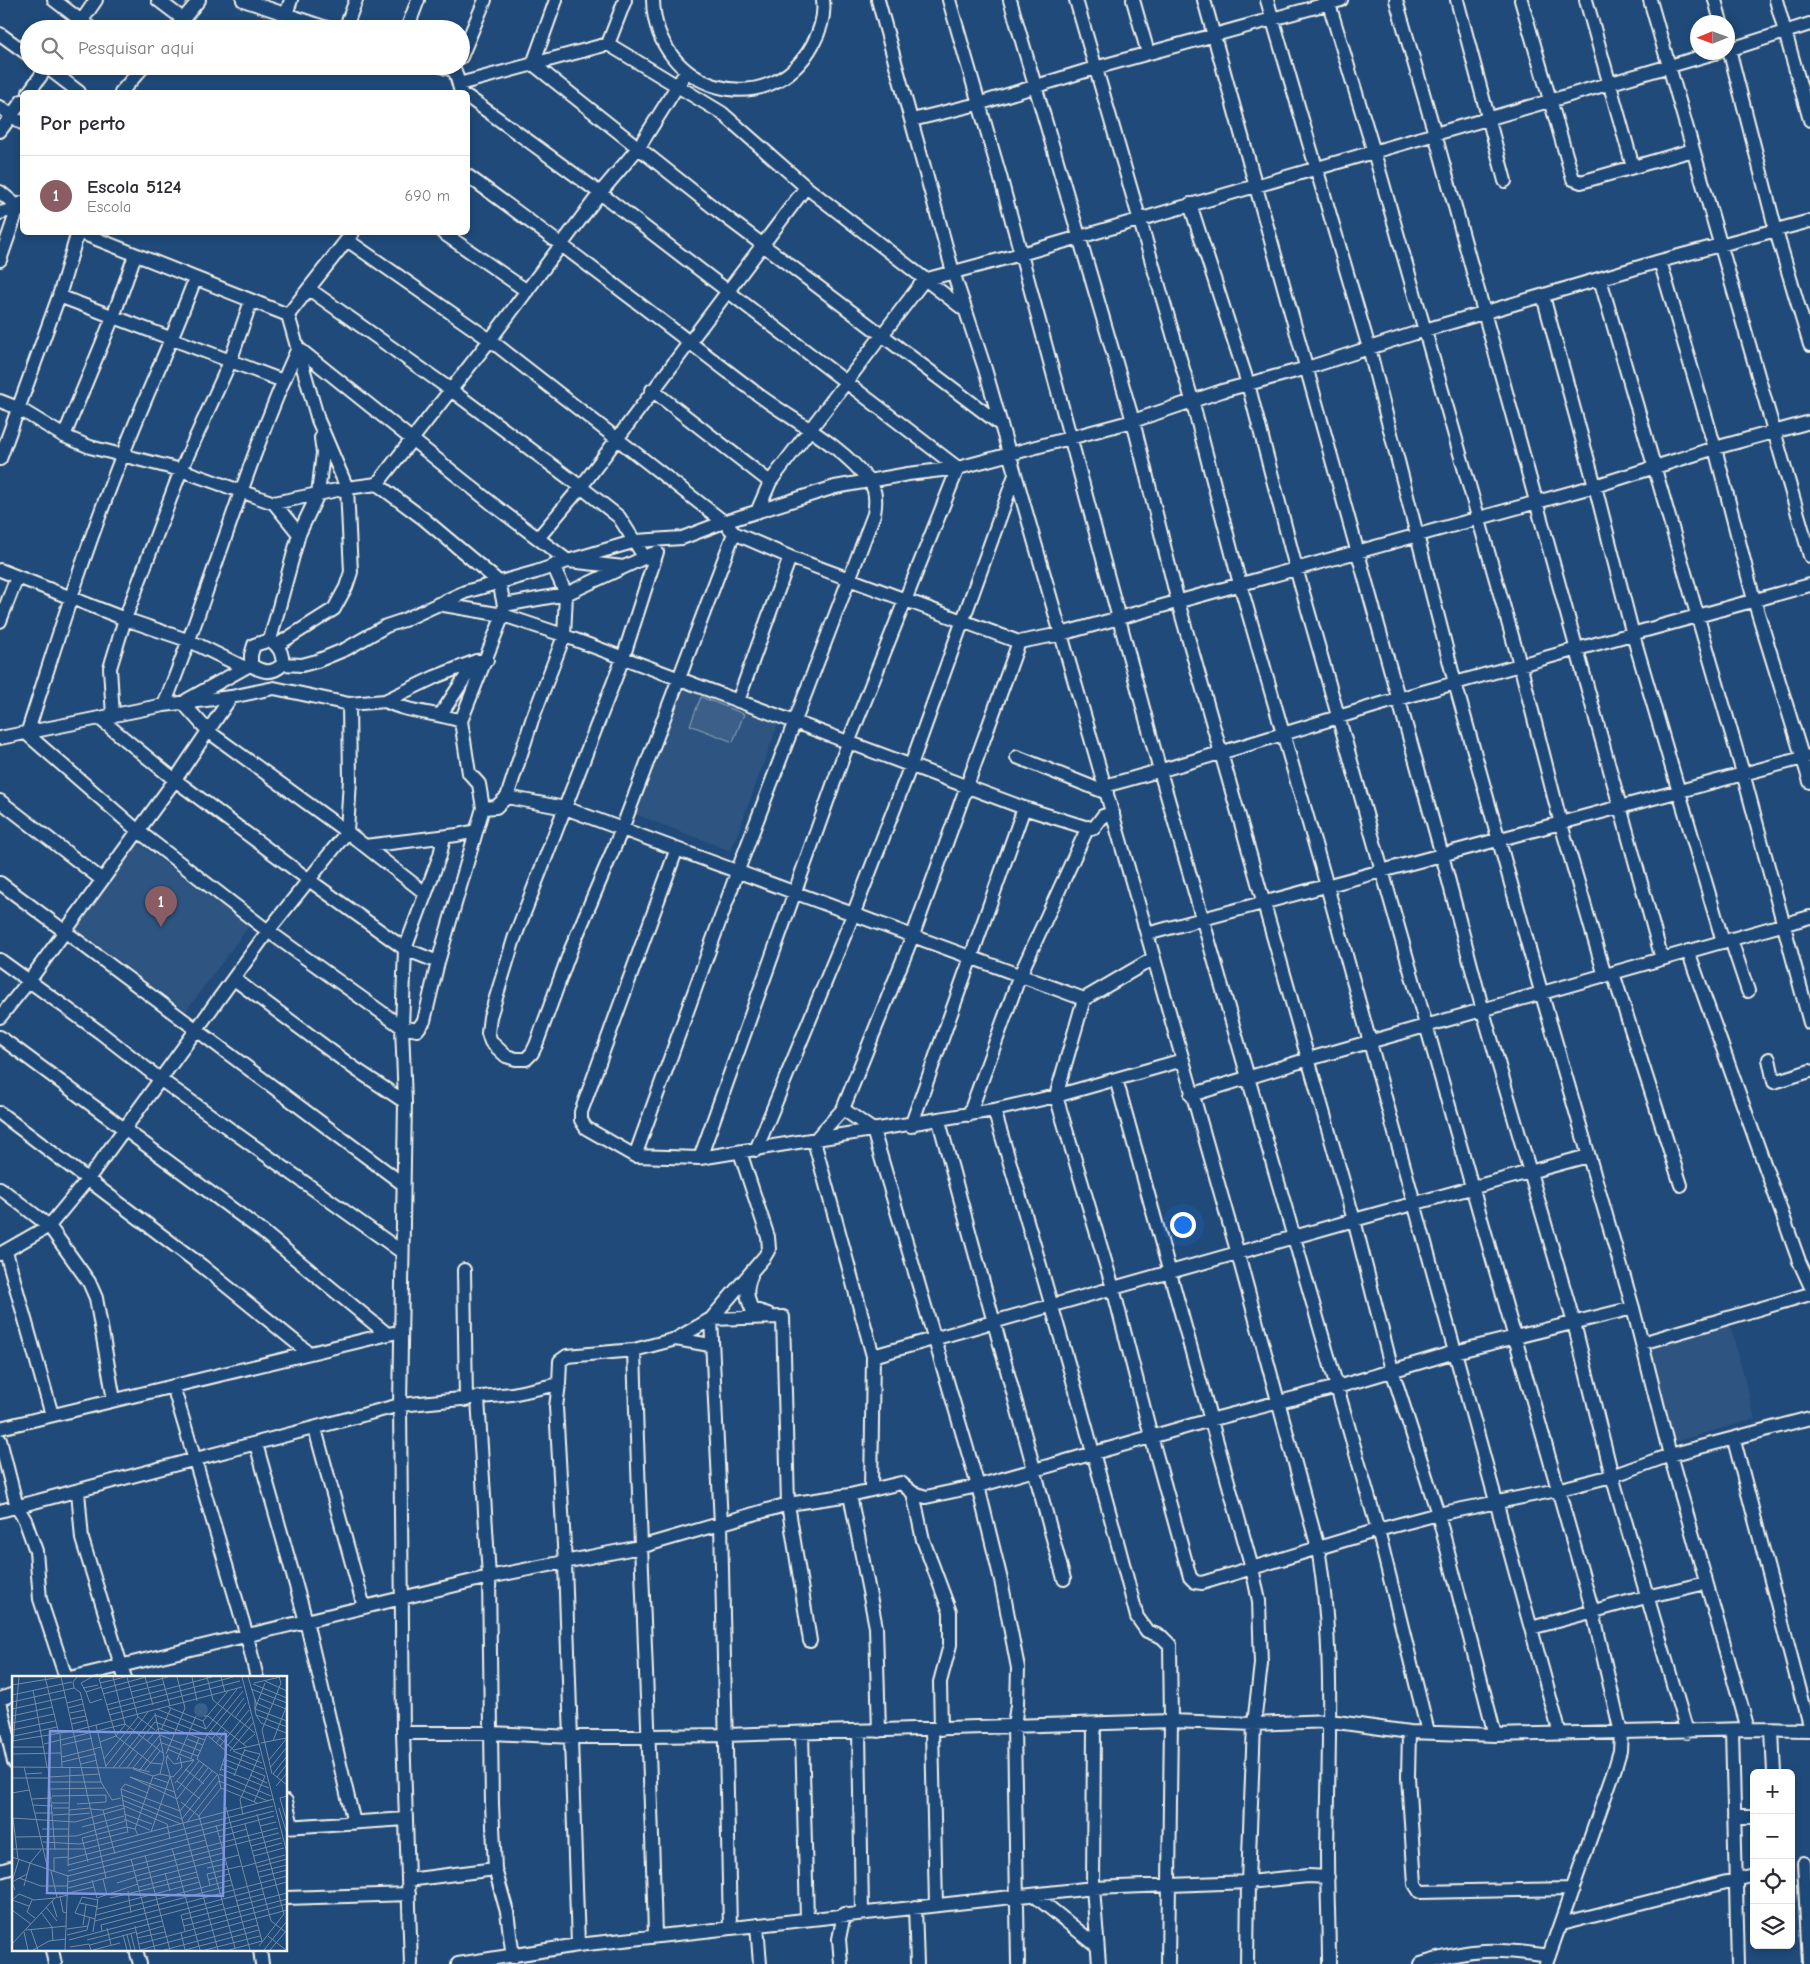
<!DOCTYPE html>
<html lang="pt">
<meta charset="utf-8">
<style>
body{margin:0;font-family:"Comic Neue",sans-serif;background:#f7f7f7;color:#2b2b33}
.controls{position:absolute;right:15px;bottom:15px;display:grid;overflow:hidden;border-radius:8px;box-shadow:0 2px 8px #0003}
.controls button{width:45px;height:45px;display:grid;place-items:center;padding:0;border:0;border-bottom:1px solid #e1e1e2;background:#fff;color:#2b2b33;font:25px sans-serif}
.compass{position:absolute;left:1690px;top:15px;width:45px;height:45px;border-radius:50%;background:#fff;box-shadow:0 2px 8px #0003;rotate:269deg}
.you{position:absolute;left:1182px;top:1224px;width:18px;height:18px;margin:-12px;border:4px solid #fff;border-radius:50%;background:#1a73e8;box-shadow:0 0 0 8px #1a73e833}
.badge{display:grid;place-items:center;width:32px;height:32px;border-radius:50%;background:#8a5d65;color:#fff;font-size:16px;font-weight:700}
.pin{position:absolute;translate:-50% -41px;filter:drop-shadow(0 1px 2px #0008)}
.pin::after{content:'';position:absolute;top:26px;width:18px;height:15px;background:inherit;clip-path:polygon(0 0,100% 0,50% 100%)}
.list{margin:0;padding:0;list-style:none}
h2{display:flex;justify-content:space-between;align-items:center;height:65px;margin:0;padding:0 20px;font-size:21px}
h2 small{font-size:16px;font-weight:400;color:#7c7c81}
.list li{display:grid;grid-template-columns:32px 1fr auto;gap:15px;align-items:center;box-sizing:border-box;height:80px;padding:0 20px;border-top:1px solid #e1e1e2}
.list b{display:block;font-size:19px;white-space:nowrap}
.list p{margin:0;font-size:16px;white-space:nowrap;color:#7c7c81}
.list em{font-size:16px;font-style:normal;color:#7c7c81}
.icon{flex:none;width:28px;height:28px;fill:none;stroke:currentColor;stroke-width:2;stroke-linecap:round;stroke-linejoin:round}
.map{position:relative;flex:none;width:1810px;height:1964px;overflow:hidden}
.search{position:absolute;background:#fff;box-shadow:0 2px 8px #0003;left:20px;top:20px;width:450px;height:55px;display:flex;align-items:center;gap:12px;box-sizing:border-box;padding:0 18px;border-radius:28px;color:#7c7c81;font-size:19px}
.panel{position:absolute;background:#fff;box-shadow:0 2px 8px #0003;left:20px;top:90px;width:450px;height:145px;border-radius:8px}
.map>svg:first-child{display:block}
</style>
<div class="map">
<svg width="1810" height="1964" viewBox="0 0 1810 1964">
<rect width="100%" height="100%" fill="#1f4a7a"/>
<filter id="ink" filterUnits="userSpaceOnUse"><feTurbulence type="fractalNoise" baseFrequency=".02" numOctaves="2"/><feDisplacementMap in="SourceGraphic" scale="10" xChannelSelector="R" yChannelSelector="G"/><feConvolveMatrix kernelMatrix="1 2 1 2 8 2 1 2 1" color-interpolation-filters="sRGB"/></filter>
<g filter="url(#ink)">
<path fill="#2d5581" d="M680,685L779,722L731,851L632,813Z
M137,842L249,926L186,1011L74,927Z
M1729,1320L1755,1419L1674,1442L1647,1343Z"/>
<path fill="#3a5f88" stroke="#97a8b8" d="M701,697L744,714L733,742L690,725Z"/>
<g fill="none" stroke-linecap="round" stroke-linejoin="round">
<g stroke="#f4f1e8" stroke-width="16">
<path id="minor" d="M54,0L92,29
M158,0L183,19
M243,0L330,29
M556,0L533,64L718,211L1001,425
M653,0C655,91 769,125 813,44C820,31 825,15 823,0
M878,0L953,272L985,369L1147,934L1238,1254L1318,1548C1335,1650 1328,1752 1327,1854C1327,1891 1329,1927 1329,1964
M949,0L1000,176L1160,771L1378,1530L1428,1732
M1010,0L1133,421L1178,602L1354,1220L1392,1370L1438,1514L1495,1735
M1076,0L1192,400L1240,584L1327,886L1560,1734
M1133,0L1148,53
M1204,0L1442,855L1483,1011L1574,1323L1612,1476L1687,1732
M1267,0L1369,348L1455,683L1542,995L1633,1308L1670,1455L1748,1729
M1396,0L1435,134L1662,959
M1457,0L1505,181
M1521,0L1573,179L1581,182L1693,150
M1586,0L1633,167
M1650,0L1810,556
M1715,0L1721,22
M1776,0L1810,120
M1329,4L1374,152L1520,664L1561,824L1605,976
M286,14L291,0
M76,29L96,0
M175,29L199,0
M345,29L356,0
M407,29L418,0
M0,34L29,55
M608,44L625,0
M1728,45L1776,231L1810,345
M1728,50L1810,24
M461,57L485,0
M45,66L79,92
M441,66L455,71L461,92
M459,84L608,44L722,113L806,187L966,311
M29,92L48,66
M121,92L144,66
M468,97L600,193L958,468L848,743L700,1158
M0,107L22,123
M912,120L978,104L1095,68L1341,0
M0,131L22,101
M468,176C565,246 660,320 756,393C793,421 841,444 869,481C877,490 876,503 874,514L738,870L635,1156
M0,192L22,210
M1190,204L1248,384L1296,568L1593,1612L1621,1733L1620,1751L1615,1768L1546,1964
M0,213L18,208
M79,232L288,315
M442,232L527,291
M347,240L490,340L724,522L734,533L622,829L571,949L536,1045L532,1053L526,1059H516L506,1056L491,1042L488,1033L490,1017L514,939L623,658L657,552
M0,260L18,208L22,203
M1660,261L1715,448L1754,600L1810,782
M195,279C173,338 146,395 123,454C86,546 57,640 27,734L137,830L268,931L402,1027L417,1030L424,1021L438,962L483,808
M1600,279L1743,773L1810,1023
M309,289L451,390L581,487L619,517L645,558
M59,296L283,381
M1543,296L1595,486L1633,635L1723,942
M288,315L353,232
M652,390L770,482L757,512
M0,401L18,408L64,436L90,447L181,470L274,503L299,534
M64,436L113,317L135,255
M0,459L59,296L78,232
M770,482L924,280L1021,254L1718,52
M377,484L490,340L600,193L639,147L686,72
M274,503L347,488L377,484L424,519L499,582L504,605L503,615L461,721L469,773L479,784L483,808L496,807L507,797L565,808L1084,999L1154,958
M734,533L790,557L1019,642
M539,537L581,487L806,187
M0,570L125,619L190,641L243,667
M438,604L503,615L557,633L1024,808L1091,829L1094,828L1103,816L1113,813
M504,605L566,594L652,554
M0,621L17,577
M270,640L299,534L318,494L323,453L321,438
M277,645L334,609L346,587L351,572L347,488L318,420L288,315
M283,664C282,653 280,647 270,640L254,645L251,655V665C263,673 273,674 283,664L302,665L317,661L346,649L386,626L404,620L465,592L536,572L568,561L636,541L682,538L724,522L835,487L908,474L958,468L1133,421L1222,391L1307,368L1425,330L1660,261L1810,221
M187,700L248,666
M385,701C409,713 436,712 461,721
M738,701L790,557
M183,703L209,732L347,832L425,893
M164,705C212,587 245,464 298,348L495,506L568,561L624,567
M441,714L476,661
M113,716L110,668L125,619L181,470L230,362L251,301
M99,718L175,780L309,880L405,949L438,962
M0,738L164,705L231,697L274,688L349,704L385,701L435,677L476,661L487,660
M1017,757L1107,793
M1104,786C1203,760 1300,728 1398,699C1535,660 1673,623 1810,585
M507,797L532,720L564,636L566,594L553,565
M0,801L101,879
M365,846L457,835L476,831
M676,851L581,1112V1120L586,1128L635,1156L700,1158L994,1110L1056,1096L1183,1060
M0,883L403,1184
M1147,934L1810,756
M1731,940L1748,991
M1688,951L1799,1261L1810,1285
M0,960L101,1033L161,1080L402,1252
M1613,973L1681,1185
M234,979L354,1068L405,1102
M1084,999L1056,1096L1113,1288L1151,1436L1190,1577L1195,1582L1202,1583L1378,1530L1438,1514L1557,1490L1612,1476L1670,1455L1810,1418
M0,1017L29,981L175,780L231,697
M0,1037L262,1231L387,1334
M1769,1059L1774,1082L1810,1071
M1116,1079L1252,1568L1259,1601L1261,1664L1254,1724L1248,1882L1247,1964
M1191,1095L1309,1059L1810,917
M843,1109L873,1130L978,1486L1001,1580L1018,1668L1017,1705L1014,1726L1018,1964
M994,1110C1045,1279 1093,1447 1137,1617L1147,1631L1162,1637L1170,1645L1171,1721L1168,1964
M0,1113L202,1266L309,1353
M969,1115L1020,975L1088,827
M939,1121L1064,1579
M911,1126L1024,808
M756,1150L853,915L911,765L1015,475
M0,1188L49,1226L89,1282L96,1298L114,1400
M6,1252L52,1415
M0,1254L49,1226L88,1179L268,931L347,832L350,779L349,704
M464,1270L466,1400
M751,1276C746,1288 746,1297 752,1309L768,1314
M783,1317L788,1504L810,1641
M676,1339L710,1345
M1642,1343L1810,1294
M634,1350C640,1545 650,1741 655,1936
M873,1356L814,1141L843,1109L913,935L1019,642L1061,634L1595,486L1715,448L1810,422
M559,1384L556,1407L565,1563L578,1945
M173,1386L247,1636L257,1678
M478,1398L489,1577L492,1804L495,1869L507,1912L513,1957
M0,1428L393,1333
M315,1429L364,1607
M0,1440L17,1507L25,1520L36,1551L40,1599L66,1678
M1734,1440L1810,1729
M256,1444L306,1621L354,1823
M871,1489L873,1356L1354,1220L1588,1156
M78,1491L82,1539L125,1678
M913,1493L923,1540L950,1612V1645L940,1682L941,1729
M850,1495L876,1627L879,1731
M0,1511L400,1405L512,1394L559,1384L560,1361L567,1356L634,1350L676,1339L711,1319L765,1256L769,1249L768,1237L740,1152
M1531,1628L1646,1597L1706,1583
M70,1678L489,1577L640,1547L788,1504L850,1495L901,1483L913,1493L926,1497L978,1486L1210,1420L1337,1387L1455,1352L1633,1308
M0,1699L14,1694
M0,1701L14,1762
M1094,1724L1093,1888L1099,1964
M932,1730L936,1905
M1732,1730L1738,1964
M1772,1730L1774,1773
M859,1731L862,1912
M1409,1732L1408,1777L1415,1884L1420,1892L1573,1889
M403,1733H491L572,1737L726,1735L1171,1721L1254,1724L1330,1721L1409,1732L1495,1735L1748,1729L1810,1730
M802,1734L807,1918
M286,1801L292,1826
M1734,1817H1754
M286,1827L406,1819
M1804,1863L1809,1964
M0,1871L14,1867
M408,1880L495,1869
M1035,1896L1097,1946
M286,1898L409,1894
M915,1907L917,1964
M1561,1924L1754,1875
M757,1925L760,1964
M730,1927L721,1524L711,1319L783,1317
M52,1950L55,1964
M136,1950L140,1964
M260,1950L262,1964
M411,1964L403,1733L400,1405L405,1102L402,1027L405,949L440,855L444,837
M458,1964L578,1945L1093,1888L1248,1882L1308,1876L1328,1877
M841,1964L839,1939L844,1914
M1421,1964C1472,1948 1496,1948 1549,1956"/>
</g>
<use href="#minor" stroke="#1f4a7a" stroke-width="12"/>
</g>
</g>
<g transform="translate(12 1676)">
<rect width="275" height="275" fill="#1f4a7a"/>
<path d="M182 34a7 7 0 1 1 14 0a7 7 0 1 1-14 0Z" fill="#3a5f88"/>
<path fill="none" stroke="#748da6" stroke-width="1" d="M33,1L47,58M49,1L94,202M65,1L61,6L62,12L68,16L70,23L89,106L100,124L109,122M80,1L69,7L74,16L90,11M91,1L87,3L104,60L139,87L150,88M101,1L113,48L151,77M115,1L126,41L143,54M133,1L141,29M150,1L158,30M180,1L185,25M195,1L201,24L243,57M209,1L213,16M230,1L275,177M236,1L244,27L258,33M253,5L275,15M88,7L113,1M242,7L268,1M253,7L243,33L244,39L275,51M241,8L275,22M0,9L49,1M71,12L86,9M90,13L134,1M239,13L275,27M21,14L35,91M74,16L78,27L90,23M119,16L152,8M91,18L156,1M0,19L60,6M247,22L274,33M243,23V33L275,45M0,26L62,12M55,27L70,23M94,29L200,1M156,31L191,45L194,53M56,32L71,28M0,33L54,21M145,33L194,53L225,13M95,34L221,1M58,37L73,34M143,37L152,81L148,98M97,39L228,5M244,39L249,47L274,57M0,40L40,31M192,40H196L235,71M223,42L234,27M59,43L74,40M191,45L216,15M0,47L42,38M60,48L76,44M84,49L94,91M0,54L43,45M149,54L159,32M198,54L222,74M48,58L50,91M2,60L45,51M175,63L191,69M200,63L232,22M0,65L61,55L230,11M135,65L147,52L162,58M261,65L275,29M88,66L104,60L113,49M150,67L186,80M204,67L214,54M249,67L274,62M32,68L113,48M231,68L243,58M50,69L80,62M208,70L237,34M0,71H32M155,73L182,84L163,107M212,74L239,41M222,74L248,68M218,75L241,47M221,75L250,87M0,78L7,1M0,78L49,77M154,78L173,32L165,1M214,78L252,93M50,81L89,71M156,81L162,88L182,84M154,82L156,79L154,85L206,274M179,82L187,62M92,83L126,41M185,83L195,59L231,15M185,83L206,99L209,112L186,141M212,83L253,100M165,84L184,40M257,84L275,62M50,86L84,78M69,88L85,84M210,88L224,94M94,90L136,36M0,91L121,92L138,96M12,91L36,194M36,91L43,174M107,91L143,46L193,64M101,92L143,39L195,59L215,76M115,92L126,77M121,92L148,59L189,75M258,92L275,71M121,93L141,100M173,93L192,108M209,93L257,112M133,94L148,75M127,95L149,66M208,95L214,77M13,98L30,97M207,98L259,120M260,98L250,54L269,7L267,1M261,98L275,80M261,98L275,109M238,99L255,107M222,100L233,73M37,101L88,98M118,101L165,123L192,88M118,101L163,116M265,101L275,88M0,102H38M142,102L157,107M187,104L196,92M165,105L188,123M38,106H89M264,110L275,97M209,112L245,127M39,113L92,112M109,113L168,135L200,95M165,114L187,85M0,117L17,114M109,119L170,143L205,99M40,120L94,119V126M275,120L268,122L275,147M19,123L40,122M110,124L169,148M169,126L187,140L223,272M242,126L253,100M40,127H57M65,128L94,126M21,129L41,130M214,131L250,265M41,132H57M267,132L275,158M79,133L91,134L103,178M57,134L78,132M91,134L110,129L155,148L158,163M23,137H41M112,138L140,148M245,138L272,238L247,270M41,139L57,138M57,139L78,137M231,139L228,124L248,78L232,74M0,142L63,146L113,132M1,142L6,183M112,143L138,154M175,146L207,105L256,125M233,148L259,245L275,257M204,149L238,274M248,150L264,146M70,151L112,140M30,153H57M139,156L158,101M116,157L109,113L113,108L136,117M126,159L123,153L141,100L148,98L161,101L170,91L168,81M4,161L64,160L113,145M207,161L235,153M31,166L68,168L115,156M239,170L269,162M160,172L188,274M0,173H73L262,123M241,175L270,167M133,179L158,274M242,180L272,172M0,181L56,200L194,164M56,183L261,130M119,183L143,274M76,186L70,162L114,151L123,153M18,187L29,174M56,189L262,135M56,190L58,91M230,191L273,179M245,191L275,183M195,192L214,188M39,195L45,221M56,195L262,140M42,196V182L56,181M246,196L275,189M153,197L158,215M124,200L211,177M248,201L275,194M7,202L29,210H56M91,203L95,219M80,204L85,222L126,208M196,204L217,198M125,205L227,179M0,206L7,183M56,206L266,152M105,207L124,201M198,209L195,198L229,190M12,210L18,187M127,211L185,196M56,212L267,157M3,214L0,206L15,198M116,215L119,237M56,217L82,211M48,220L51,236L55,237M98,222L186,201M0,224L7,218L22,224L43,222M0,224L17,230M20,224L15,236L23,242M40,225L45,241M224,225L252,218M68,227L86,231M34,231L45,245M85,233L188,206M0,234L19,248M29,236L40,251L41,265M84,239L219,204M83,243L63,237L70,221L86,224M170,244L275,217M83,245L220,209M71,249L74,229M123,250L128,274M172,250L275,223M95,252L99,269M55,253L76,250M14,254L55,250M19,254L26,274M90,255L89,249L275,200M173,255L169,239L211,228M12,256L16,274M81,256L86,223M169,257L173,274M119,258L123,274M124,258L151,250M55,259L75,254L78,241M111,259L115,274M115,259L119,274M256,260L274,274M125,262L153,256M57,264L275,206M75,264L150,245M0,268L43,222L56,219M127,268L275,228M78,269L124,256M58,271L77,268L79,274M21,274L37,265L54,263M53,274L56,199M81,274L108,267M128,274L275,234M152,274L246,249M173,274L247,254M193,274L248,260M217,274L250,265M252,274L275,245M258,274L275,254"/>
<path fill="#7e97df" fill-opacity="0.15" stroke="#7e97df" stroke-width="2.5" d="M38,55L214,58L211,220L35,217Z"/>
<rect width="275" height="275" fill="none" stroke="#f4f1e8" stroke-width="2.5"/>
</g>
</svg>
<div class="controls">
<button>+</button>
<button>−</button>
<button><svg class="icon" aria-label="locate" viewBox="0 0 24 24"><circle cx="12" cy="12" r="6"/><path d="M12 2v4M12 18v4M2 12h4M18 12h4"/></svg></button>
<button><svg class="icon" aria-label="layers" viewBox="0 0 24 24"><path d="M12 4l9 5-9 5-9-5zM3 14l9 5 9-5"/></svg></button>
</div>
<svg class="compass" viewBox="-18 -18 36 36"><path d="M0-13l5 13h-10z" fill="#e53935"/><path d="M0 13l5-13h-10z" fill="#7c7c81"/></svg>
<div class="you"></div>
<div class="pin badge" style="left:161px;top:927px">1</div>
<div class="search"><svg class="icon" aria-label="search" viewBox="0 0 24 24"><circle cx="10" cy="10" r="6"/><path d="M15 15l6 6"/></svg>Pesquisar aqui</div>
<section class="panel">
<h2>Por perto<small></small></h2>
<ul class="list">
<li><span class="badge">1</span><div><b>Escola 5124</b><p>Escola</p></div><em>690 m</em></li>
</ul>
</section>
</div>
